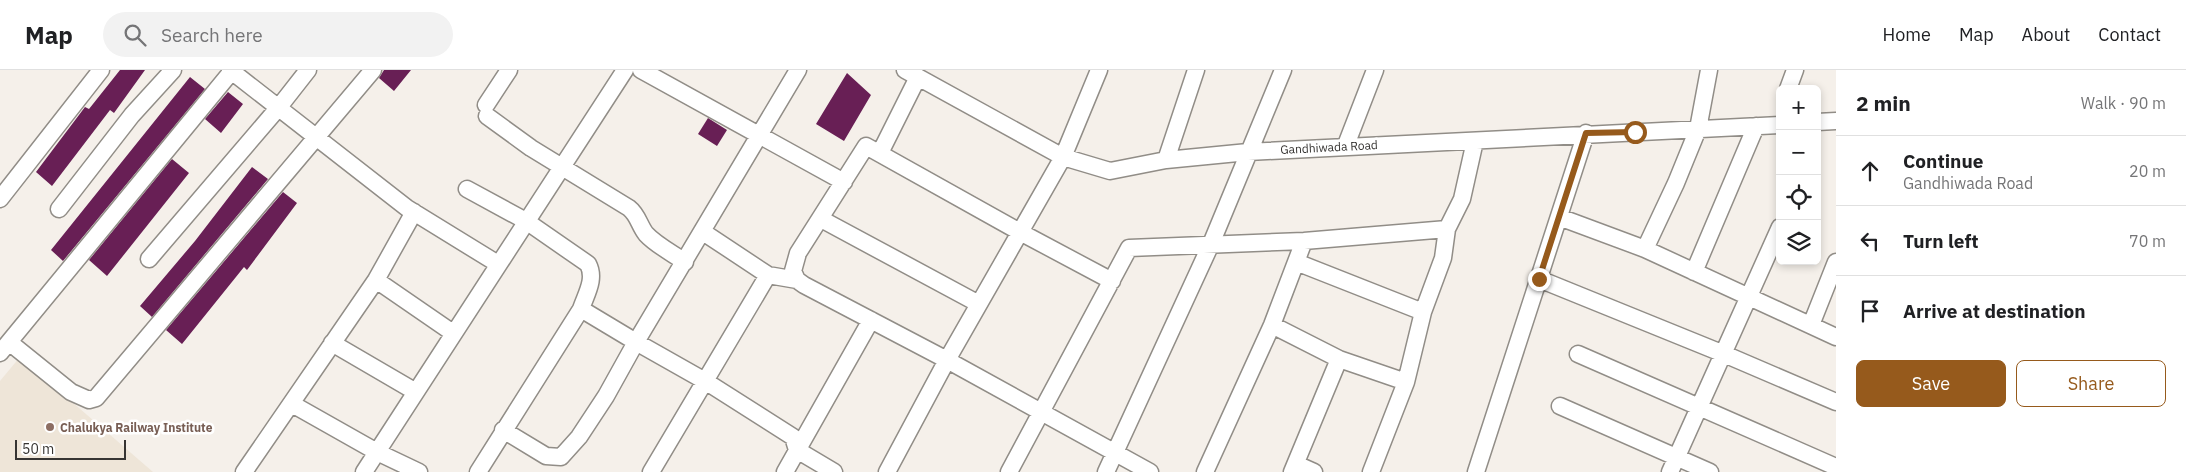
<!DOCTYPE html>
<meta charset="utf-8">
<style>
body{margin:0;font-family:"IBM Plex Sans",sans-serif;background:#f2f2f2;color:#202124}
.controls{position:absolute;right:15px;top:15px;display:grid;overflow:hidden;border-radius:8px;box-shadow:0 2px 8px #0003}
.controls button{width:45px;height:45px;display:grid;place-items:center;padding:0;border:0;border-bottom:1px solid #e0e0e0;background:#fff;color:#202124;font:25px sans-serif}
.scale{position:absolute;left:15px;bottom:12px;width:111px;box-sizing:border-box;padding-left:5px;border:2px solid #363432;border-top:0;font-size:14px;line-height:18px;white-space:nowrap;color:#363432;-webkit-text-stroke:4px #fff;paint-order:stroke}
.stop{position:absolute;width:15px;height:15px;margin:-11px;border:4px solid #965a1c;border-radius:50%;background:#fff}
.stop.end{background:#965a1c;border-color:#fff;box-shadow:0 1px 5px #0008}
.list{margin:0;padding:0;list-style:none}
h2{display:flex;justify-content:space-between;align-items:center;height:65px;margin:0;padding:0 20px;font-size:21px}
h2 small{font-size:16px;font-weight:400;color:#757577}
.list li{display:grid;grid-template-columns:32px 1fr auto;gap:15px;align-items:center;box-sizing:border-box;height:70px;padding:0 20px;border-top:1px solid #e0e0e0}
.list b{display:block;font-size:19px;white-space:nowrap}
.list p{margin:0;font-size:16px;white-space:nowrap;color:#757577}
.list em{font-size:16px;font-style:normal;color:#757577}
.actions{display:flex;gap:10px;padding:15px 20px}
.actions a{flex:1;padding:11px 0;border:1px solid #965a1c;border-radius:8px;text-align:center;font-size:18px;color:#965a1c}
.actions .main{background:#965a1c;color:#fff}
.icon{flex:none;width:28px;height:28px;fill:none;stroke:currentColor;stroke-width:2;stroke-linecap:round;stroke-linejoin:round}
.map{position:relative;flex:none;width:1836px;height:402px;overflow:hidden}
header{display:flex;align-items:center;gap:30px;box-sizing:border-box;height:70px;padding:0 25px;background:#fff;border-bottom:1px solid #e0e0e0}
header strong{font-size:24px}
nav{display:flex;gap:28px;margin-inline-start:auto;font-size:18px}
.search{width:350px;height:45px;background:#f2f2f2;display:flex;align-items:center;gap:12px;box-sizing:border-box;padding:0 18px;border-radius:28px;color:#757577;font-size:19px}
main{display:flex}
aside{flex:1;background:#fff}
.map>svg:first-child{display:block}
</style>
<header>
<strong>Map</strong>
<div class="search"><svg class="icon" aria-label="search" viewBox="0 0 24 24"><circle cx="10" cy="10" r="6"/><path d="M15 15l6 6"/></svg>Search here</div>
<nav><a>Home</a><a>Map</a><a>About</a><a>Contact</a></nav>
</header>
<main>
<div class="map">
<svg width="1836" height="402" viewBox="0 0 1836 402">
<rect width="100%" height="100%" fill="#f5f0ea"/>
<path fill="#eee5d8" d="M20,287L153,402H0V311Z"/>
<path fill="#681f55" d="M120,0H145L114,43L110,40L52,116L36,102L85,37L89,39Z
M384,0H411L394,21L379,8Z
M847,3L871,25L844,71L816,54Z
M190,7L205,19L63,191L51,180Z
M228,22L243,34L221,63L205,49Z
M708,48L727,60L717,76L698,64Z
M172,89L189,103L107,206L89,190Z
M252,97L268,109L152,247L140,236L195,171Z
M283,122L297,133L247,200L244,197L182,274L166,260Z"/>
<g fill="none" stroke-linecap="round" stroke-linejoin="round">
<g stroke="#918d87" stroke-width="19">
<path id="street" d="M230,0L407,138L498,194
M641,0L844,112
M905,0L1063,87L1110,101L1166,90L1248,82L1780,55
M1788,19L1795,0
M486,35L509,0
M487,46L531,78L629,138C638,145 639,155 646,164C656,175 672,183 685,192
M1817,52L1836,51
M1346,75L1375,0
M880,83L918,7
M1166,90L1196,0
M467,119L526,151L588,194C596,209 586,224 581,239
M0,129L101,0
M59,139L132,45L173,0
M1559,147L1645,179L1836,267
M821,149L979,234
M703,162L768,205L797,210
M1645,179L1676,113L1698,59L1709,0
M149,189L279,37L308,0
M1296,192L1423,242
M1694,202L1756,56
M1539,209L1724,284L1836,332
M376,210L453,263
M1112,211L1020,162L866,76L798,183L793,201L797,210L804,215L947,290L1150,402
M1272,255L1339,289L1406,312
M1811,255L1836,192
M9,272L71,322L89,330L96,328L373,0
M332,273L416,322
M0,283L232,1
M1578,284L1836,397
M292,334L377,382L419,402
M1560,336L1710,402
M503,360L546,386L561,387L579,367L606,326L636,272L705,311L793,367L797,380L834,402
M1296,394L1314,402
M244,402L376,210L414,142
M364,402L625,0
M478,402L581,239L636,272L798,0
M651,402L768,205
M785,402L871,250
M887,402L947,290L1063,87L1099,0
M1009,402L1129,178L1304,171L1447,159
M1106,402L1211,174L1283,0
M1205,402L1272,255L1304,171
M1292,402L1339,289
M1371,402L1406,312L1423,242L1443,188L1447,159L1462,129L1475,71
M1476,402L1586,63
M1670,402L1780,157"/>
</g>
<use href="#street" stroke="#fff" stroke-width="16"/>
</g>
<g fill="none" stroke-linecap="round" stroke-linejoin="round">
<path stroke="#965a1c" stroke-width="6" d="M1539,209L1586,63L1635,62"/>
</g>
<circle fill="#8d6e63" stroke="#fff" stroke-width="2" cx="50" cy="357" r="5"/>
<g text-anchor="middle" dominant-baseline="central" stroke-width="5" stroke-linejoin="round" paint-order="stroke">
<g font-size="12" fill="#363432" stroke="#fff">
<text transform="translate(1329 77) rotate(-3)">Gandhiwada Road</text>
</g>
<g font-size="12" font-weight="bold" fill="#785e54" stroke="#fff" text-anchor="start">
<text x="60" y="357">Chalukya Railway Institute</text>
</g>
</g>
</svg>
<div class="controls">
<button>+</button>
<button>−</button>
<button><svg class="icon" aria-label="locate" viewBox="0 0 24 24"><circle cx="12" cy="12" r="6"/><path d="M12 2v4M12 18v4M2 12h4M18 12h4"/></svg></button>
<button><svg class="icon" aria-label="layers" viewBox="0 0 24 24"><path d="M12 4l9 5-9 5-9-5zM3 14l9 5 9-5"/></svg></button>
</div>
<div class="scale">50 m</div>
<div class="stop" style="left:1635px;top:62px"></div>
<div class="stop end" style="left:1539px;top:209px"></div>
</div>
<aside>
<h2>2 min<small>Walk · 90 m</small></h2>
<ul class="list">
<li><svg class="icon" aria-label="ahead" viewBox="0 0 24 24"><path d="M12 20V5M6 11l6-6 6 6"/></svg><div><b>Continue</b><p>Gandhiwada Road</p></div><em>20 m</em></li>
<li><svg class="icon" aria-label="left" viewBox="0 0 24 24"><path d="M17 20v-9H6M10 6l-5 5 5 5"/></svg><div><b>Turn left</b></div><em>70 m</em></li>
<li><svg class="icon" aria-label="arrive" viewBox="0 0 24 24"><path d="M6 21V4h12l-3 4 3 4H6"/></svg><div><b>Arrive at destination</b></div></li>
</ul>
<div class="actions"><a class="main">Save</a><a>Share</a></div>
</aside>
</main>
